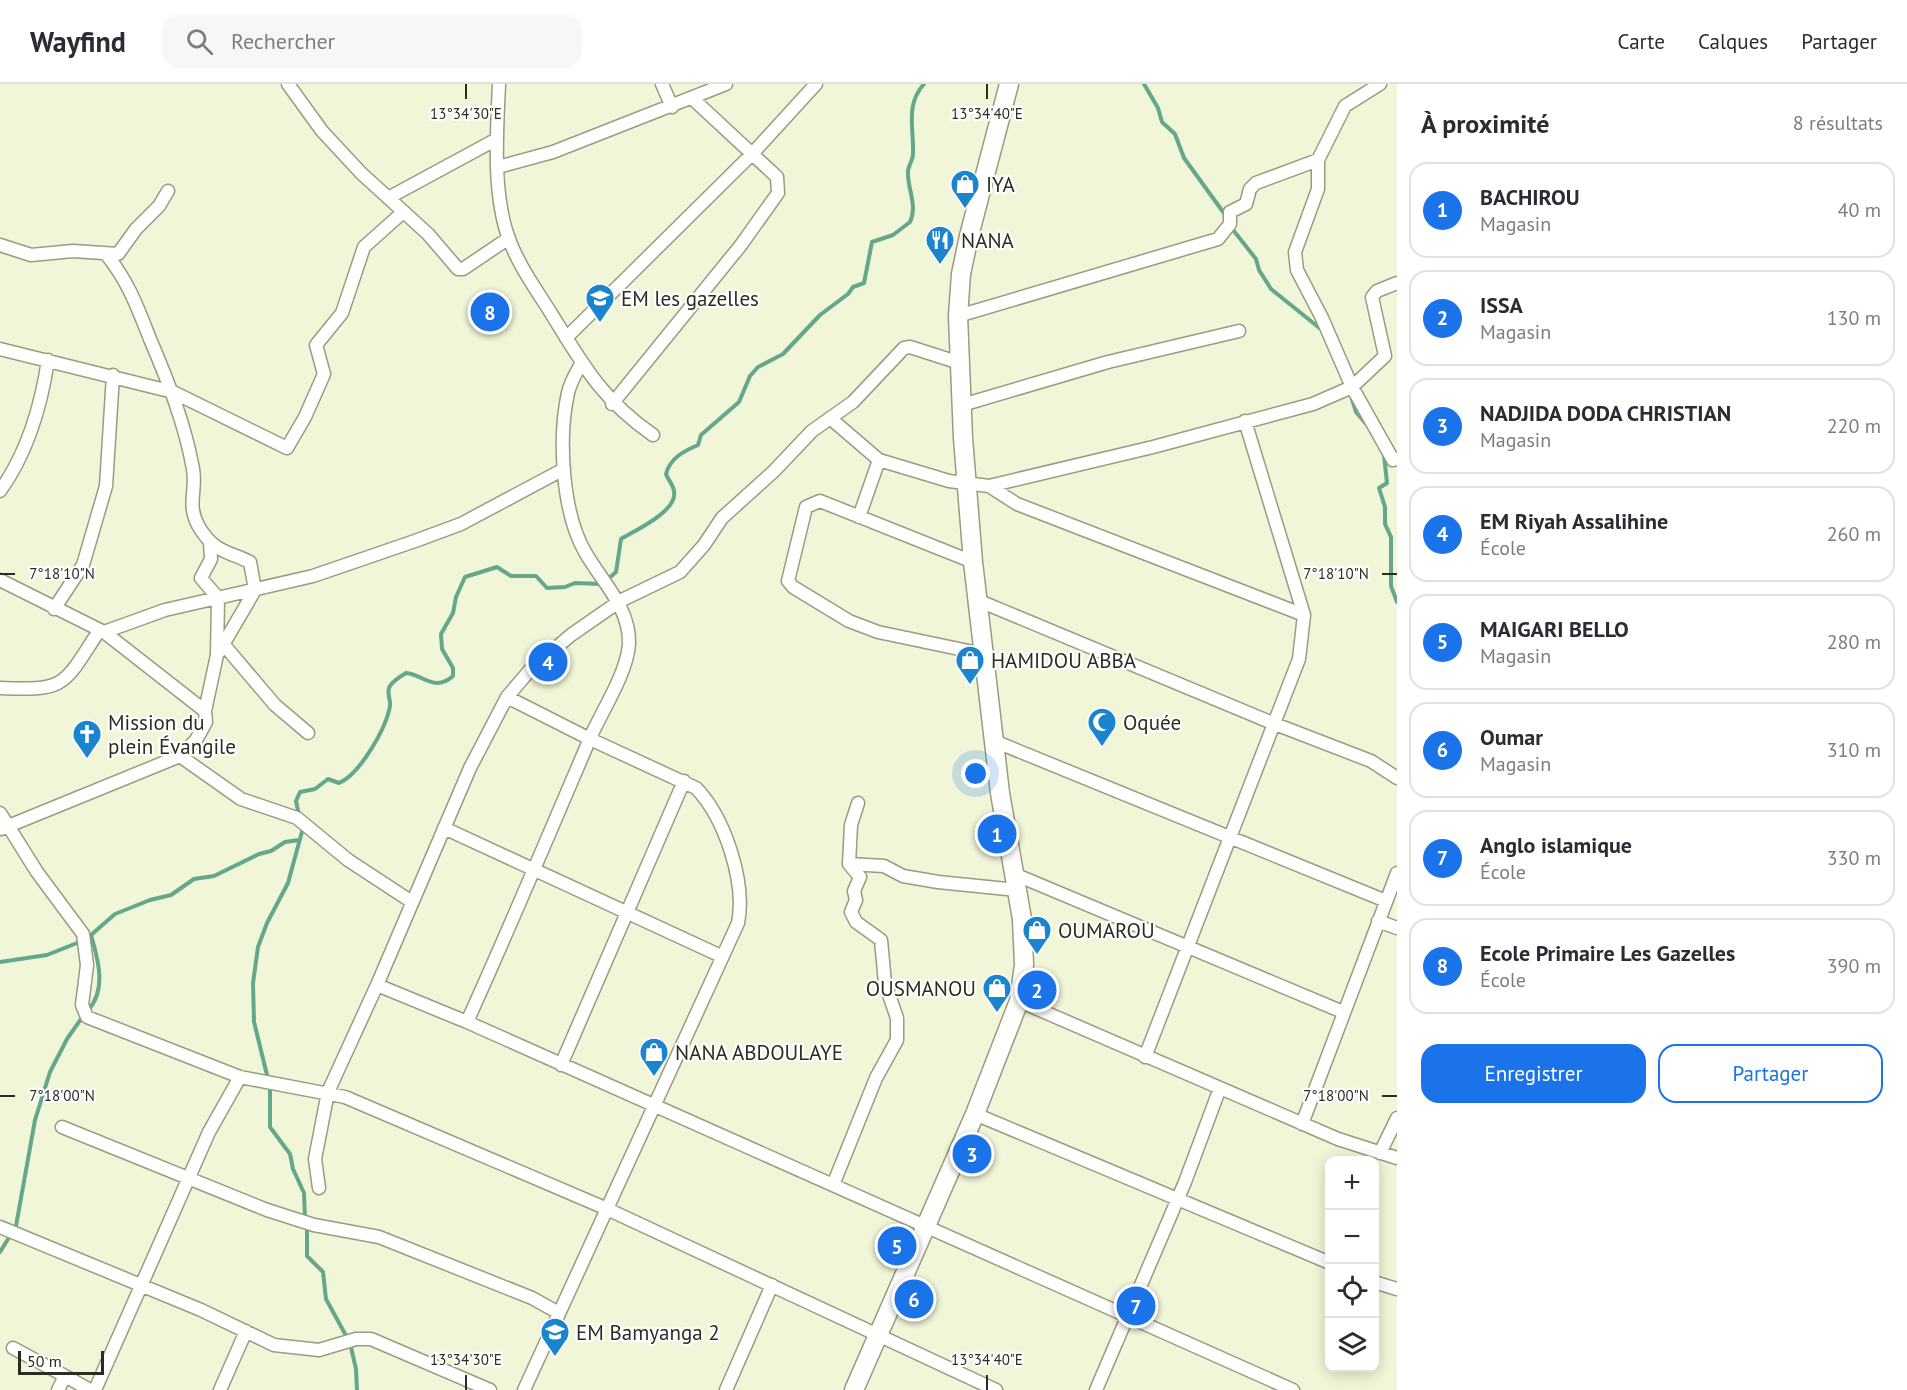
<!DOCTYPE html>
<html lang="fr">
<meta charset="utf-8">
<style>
body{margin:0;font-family:"PT Sans",sans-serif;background:#f7f7f7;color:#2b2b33}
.controls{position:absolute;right:18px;bottom:18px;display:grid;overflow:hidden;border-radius:12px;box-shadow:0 3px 15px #0003}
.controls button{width:54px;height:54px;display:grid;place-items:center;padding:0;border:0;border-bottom:2px solid #e1e1e2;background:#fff;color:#2b2b33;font:30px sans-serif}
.scale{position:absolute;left:18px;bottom:15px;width:86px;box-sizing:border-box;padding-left:6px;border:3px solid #2b2d21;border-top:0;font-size:16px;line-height:21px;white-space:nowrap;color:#2b2d21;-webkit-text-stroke:4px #fff;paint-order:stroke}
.you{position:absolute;left:976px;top:690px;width:21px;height:21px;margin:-15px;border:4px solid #fff;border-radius:50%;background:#1a73e8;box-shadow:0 0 0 9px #1a73e833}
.badge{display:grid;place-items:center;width:39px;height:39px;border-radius:50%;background:#1a73e8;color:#fff;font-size:20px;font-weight:700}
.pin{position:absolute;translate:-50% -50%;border:3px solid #fff;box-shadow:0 2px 6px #0006}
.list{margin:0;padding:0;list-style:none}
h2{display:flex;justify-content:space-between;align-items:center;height:78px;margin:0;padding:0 24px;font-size:26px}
h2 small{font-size:20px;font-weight:400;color:#7c7c81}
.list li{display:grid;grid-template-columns:39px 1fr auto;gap:18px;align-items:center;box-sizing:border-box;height:96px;margin:0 12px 12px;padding:0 12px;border:2px solid #e1e1e2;border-radius:18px}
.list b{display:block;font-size:22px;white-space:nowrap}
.list p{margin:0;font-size:20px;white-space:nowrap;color:#7c7c81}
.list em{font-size:20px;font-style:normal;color:#7c7c81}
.actions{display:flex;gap:12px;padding:18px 24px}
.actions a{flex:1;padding:14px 0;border:2px solid #1a73e8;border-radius:18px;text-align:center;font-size:21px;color:#1a73e8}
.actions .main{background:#1a73e8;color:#fff}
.icon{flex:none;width:33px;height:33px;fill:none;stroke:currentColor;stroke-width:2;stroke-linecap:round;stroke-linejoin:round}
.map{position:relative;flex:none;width:1397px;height:1306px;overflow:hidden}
header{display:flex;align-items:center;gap:36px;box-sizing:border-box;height:84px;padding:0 30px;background:#fff;border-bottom:2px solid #e1e1e2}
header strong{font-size:28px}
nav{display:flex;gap:33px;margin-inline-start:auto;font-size:21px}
.search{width:420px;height:54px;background:#f7f7f7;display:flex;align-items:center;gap:15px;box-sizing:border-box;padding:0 21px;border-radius:18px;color:#7c7c81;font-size:22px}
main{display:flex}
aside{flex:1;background:#fff}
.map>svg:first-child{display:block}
</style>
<header>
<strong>Wayfind</strong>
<div class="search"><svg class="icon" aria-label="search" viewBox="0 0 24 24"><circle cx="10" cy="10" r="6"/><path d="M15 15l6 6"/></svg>Rechercher</div>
<nav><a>Carte</a><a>Calques</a><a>Partager</a></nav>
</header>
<main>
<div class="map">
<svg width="1397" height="1306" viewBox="0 0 1397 1306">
<rect width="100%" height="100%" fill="#f1f6d8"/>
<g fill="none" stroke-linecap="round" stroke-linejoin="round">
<path stroke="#65a78d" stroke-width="4" d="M1144,0L1158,24L1162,38L1175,50L1184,74L1226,132
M1230,142L1256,175L1259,186L1271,205L1322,246
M1350,309L1356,328L1367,341
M1384,371L1387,399L1379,404L1385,423V440L1391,453V502L1397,518
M608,495L616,488L621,455C636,446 678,427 674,407C673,400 668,396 666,390C670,374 684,367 698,361L701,351L739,318L750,292L758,283L783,270L820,231L848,210L853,203L864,199L872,158L893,151L910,138C918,121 907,104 908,88C908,82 913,76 913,70C914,44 905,21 924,0
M299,731L296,717L300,708L315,705L328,695L339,699C359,691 386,645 390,622C391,616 387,611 389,604C391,598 401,592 406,589C423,590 434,609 453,592V584L442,565L441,550L453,529L456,513L465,493L497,483L511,492H536L547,504L565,503L575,499L602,500
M91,851L115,830L150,816L171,811L194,795L214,792L259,770L271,767L285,758L299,756
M0,878L47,871L82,857
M88,926C107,906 98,875 91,851
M268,995L254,938L253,899L258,863L267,839L288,799L303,744
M270,1002V1043L290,1070L293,1085L304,1109L305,1134
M307,1142V1172L323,1188L326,1215L350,1259L356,1285L357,1306
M0,1168L16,1142L35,1036L50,988L67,955L83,932"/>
<g stroke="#989c80" stroke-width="15">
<path id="street" d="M288,0L322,47L361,89L428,150L458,185H463L509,154
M499,0C497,47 492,110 509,155C518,180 535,204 549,226C582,279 600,314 653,351
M662,0L672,23
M1380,0L1345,22L1318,76V105L1295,168L1297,186L1322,234L1352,303L1393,376L1397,375
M498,83L553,68L726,0
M388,114L497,55
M0,161L31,171L73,167L118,170L136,145L159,122L168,107
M958,232L1218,155L1230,140V128L1246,120L1250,105L1256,99L1318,76
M566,254L752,70L816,0
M0,265L173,308L287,364L305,333L324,290L316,261L342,229L364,163L402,129
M612,320L741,161L778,109L777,93L693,15
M962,321L1108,278L1239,247
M830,334L879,376L949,397L989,402L1153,363L1313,320L1352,303L1385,272L1372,213L1377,207L1397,199
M989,402L1017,420L1304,531L1245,337
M0,407C28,368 41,323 48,276
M859,433L879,376
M210,458L211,475L201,494L218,514L217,571
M973,478L820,417L806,423L788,497L793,503L849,537L878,548L983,570
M0,496L104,548L205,627
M977,516L1275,640L1371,677L1397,694
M54,525L83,481L106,402L113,291
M104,548L165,526L313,492L415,457L461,440L564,385
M224,561L275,621L308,649
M0,604C68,607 63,601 99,547
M507,613L590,655L696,704C725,734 746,798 738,839L524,1306
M994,657L1386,817
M180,672L241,715L297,734L348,776L412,818
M0,729L37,788L83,850L87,881L82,921L87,933L240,993L345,1013L605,1124L996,1306
M444,744L721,872
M1,745L180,672L196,656L206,638L205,627L217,571L255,506L250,478C227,467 214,468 199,443C186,420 197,408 193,385C185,340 168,297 150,255C137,222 128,197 106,170
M849,780L884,782L903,792L938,798L1017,806
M1014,790L1343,928
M1378,837L1397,844
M377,901L467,938L1293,1306
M1019,917L1338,1055L1397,1074
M467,938C510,843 550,748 591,652C603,625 627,589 629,560C630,523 602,498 585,468C562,428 558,354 568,309C570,299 576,289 581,280
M1145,973L1299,575L1304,531
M561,981L684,697
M975,1030L1330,1179
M1302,1040L1397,789
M62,1043L267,1126L314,1141L379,1153L532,1214L559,1229
M1380,1069L1397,1034
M833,1101L876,994L897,956V934L885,899L881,856L856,838L851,828L856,816L854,807L860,793L849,780L851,741L858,719
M319,1104L315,1075L328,1008L377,901L470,684L507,613L530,586L571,551L620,517L680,488L704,461L722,434L774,387L812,347L853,318L904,264L910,263L960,279
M0,1143L201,1226L274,1261L319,1266L356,1255H371L490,1306
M1374,1198L1397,1205
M13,1264L65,1292
M58,1306L65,1292L90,1306
M95,1306L209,1048L240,993
M220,1306L246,1247
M726,1306L772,1201
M1096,1306L1185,1098L1220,1004"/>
</g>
<g stroke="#989c80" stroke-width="21">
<path id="secondary" d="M854,1306L975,1030L1019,917L1024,881L1022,835L1000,709L973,478L963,354L958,232L961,190L969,152L1009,0"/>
</g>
<use href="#street" stroke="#fff" stroke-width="12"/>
<use href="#secondary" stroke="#fff" stroke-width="18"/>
</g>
<path fill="none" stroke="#2b2d21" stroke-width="2" d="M466,0V15M987,0V15M0,490H15M1382,490H1397M0,1012H15M1382,1012H1397M466,1291V1306M987,1291V1306"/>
<defs>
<g id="shop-pin" transform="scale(1.5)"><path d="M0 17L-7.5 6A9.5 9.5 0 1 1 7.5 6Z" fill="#1b84ce" stroke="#fff"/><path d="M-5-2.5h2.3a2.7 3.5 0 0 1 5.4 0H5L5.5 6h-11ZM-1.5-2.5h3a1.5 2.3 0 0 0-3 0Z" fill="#fff"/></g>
<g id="restaurant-pin" transform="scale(1.5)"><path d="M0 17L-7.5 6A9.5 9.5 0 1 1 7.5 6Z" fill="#1b84ce" stroke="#fff"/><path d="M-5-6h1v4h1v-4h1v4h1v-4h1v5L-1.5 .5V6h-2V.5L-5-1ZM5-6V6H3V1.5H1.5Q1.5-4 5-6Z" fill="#fff"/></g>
<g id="school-pin" transform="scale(1.5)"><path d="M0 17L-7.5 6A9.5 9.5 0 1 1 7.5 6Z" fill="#1b84ce" stroke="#fff"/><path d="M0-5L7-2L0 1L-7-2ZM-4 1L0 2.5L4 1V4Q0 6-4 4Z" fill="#fff"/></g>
<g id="mosque-pin" transform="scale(1.5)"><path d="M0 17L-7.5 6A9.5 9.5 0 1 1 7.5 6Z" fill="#1b84ce" stroke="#fff"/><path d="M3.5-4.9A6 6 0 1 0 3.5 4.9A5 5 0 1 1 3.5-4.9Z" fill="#fff"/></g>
<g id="church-pin" transform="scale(1.5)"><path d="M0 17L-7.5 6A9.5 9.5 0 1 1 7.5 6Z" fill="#1b84ce" stroke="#fff"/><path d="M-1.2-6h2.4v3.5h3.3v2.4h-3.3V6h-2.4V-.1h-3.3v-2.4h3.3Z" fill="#fff"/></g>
</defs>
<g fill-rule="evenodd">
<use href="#shop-pin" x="965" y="100"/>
<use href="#restaurant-pin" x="940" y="156"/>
<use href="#school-pin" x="600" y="214"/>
<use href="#shop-pin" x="970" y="576"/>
<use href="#mosque-pin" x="1102" y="638"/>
<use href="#church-pin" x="87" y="650"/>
<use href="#shop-pin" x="1037" y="846"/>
<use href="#shop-pin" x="997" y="904"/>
<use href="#shop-pin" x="654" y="968"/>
<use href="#school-pin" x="555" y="1248"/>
</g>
<g text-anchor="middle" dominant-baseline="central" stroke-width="4.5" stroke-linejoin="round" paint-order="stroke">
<g font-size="21" fill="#2b2d21" stroke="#fff" text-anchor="start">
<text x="986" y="100">IYA</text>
<text x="961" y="156">NANA</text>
<text x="621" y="214">EM les gazelles</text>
<text x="991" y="576">HAMIDOU ABBA</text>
<text x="108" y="638">Mission du<tspan x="108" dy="24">plein Évangile</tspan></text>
<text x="1123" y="638">Oquée</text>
<text x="1058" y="846">OUMAROU</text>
<text x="976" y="904" text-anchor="end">OUSMANOU</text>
<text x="675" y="968">NANA ABDOULAYE</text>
<text x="576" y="1248">EM Bamyanga 2</text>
</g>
</g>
<g font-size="15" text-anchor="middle" fill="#2b2d21" stroke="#fff" stroke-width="4.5" stroke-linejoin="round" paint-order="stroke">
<text x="466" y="35">13°34'30"E</text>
<text x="987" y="35">13°34'40"E</text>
<text x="62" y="495">7°18'10"N</text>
<text x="1336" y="495">7°18'10"N</text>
<text x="62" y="1017">7°18'00"N</text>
<text x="1336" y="1017">7°18'00"N</text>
<text x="466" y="1281">13°34'30"E</text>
<text x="987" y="1281">13°34'40"E</text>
</g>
</svg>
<div class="controls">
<button>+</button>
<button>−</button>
<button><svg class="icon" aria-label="locate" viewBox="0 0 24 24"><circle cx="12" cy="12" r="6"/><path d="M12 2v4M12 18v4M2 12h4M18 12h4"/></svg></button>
<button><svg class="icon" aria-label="layers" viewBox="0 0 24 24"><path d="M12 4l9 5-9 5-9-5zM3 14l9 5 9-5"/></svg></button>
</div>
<div class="scale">50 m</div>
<div class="you"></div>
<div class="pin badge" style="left:997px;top:750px">1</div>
<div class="pin badge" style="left:1037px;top:906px">2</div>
<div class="pin badge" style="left:972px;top:1070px">3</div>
<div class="pin badge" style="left:548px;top:578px">4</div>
<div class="pin badge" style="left:897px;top:1162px">5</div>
<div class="pin badge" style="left:914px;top:1215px">6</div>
<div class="pin badge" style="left:1136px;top:1222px">7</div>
<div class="pin badge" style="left:490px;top:228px">8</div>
</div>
<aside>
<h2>À proximité<small>8 résultats</small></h2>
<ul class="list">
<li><span class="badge">1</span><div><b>BACHIROU</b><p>Magasin</p></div><em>40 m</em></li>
<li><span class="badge">2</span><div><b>ISSA</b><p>Magasin</p></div><em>130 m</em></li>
<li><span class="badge">3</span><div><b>NADJIDA DODA CHRISTIAN</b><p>Magasin</p></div><em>220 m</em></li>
<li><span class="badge">4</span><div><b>EM Riyah Assalihine</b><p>École</p></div><em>260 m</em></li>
<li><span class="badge">5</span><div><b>MAIGARI BELLO</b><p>Magasin</p></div><em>280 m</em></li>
<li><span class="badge">6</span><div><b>Oumar</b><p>Magasin</p></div><em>310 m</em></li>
<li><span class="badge">7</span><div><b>Anglo islamique</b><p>École</p></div><em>330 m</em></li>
<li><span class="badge">8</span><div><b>Ecole Primaire Les Gazelles</b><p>École</p></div><em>390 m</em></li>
</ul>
<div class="actions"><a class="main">Enregistrer</a><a>Partager</a></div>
</aside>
</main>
